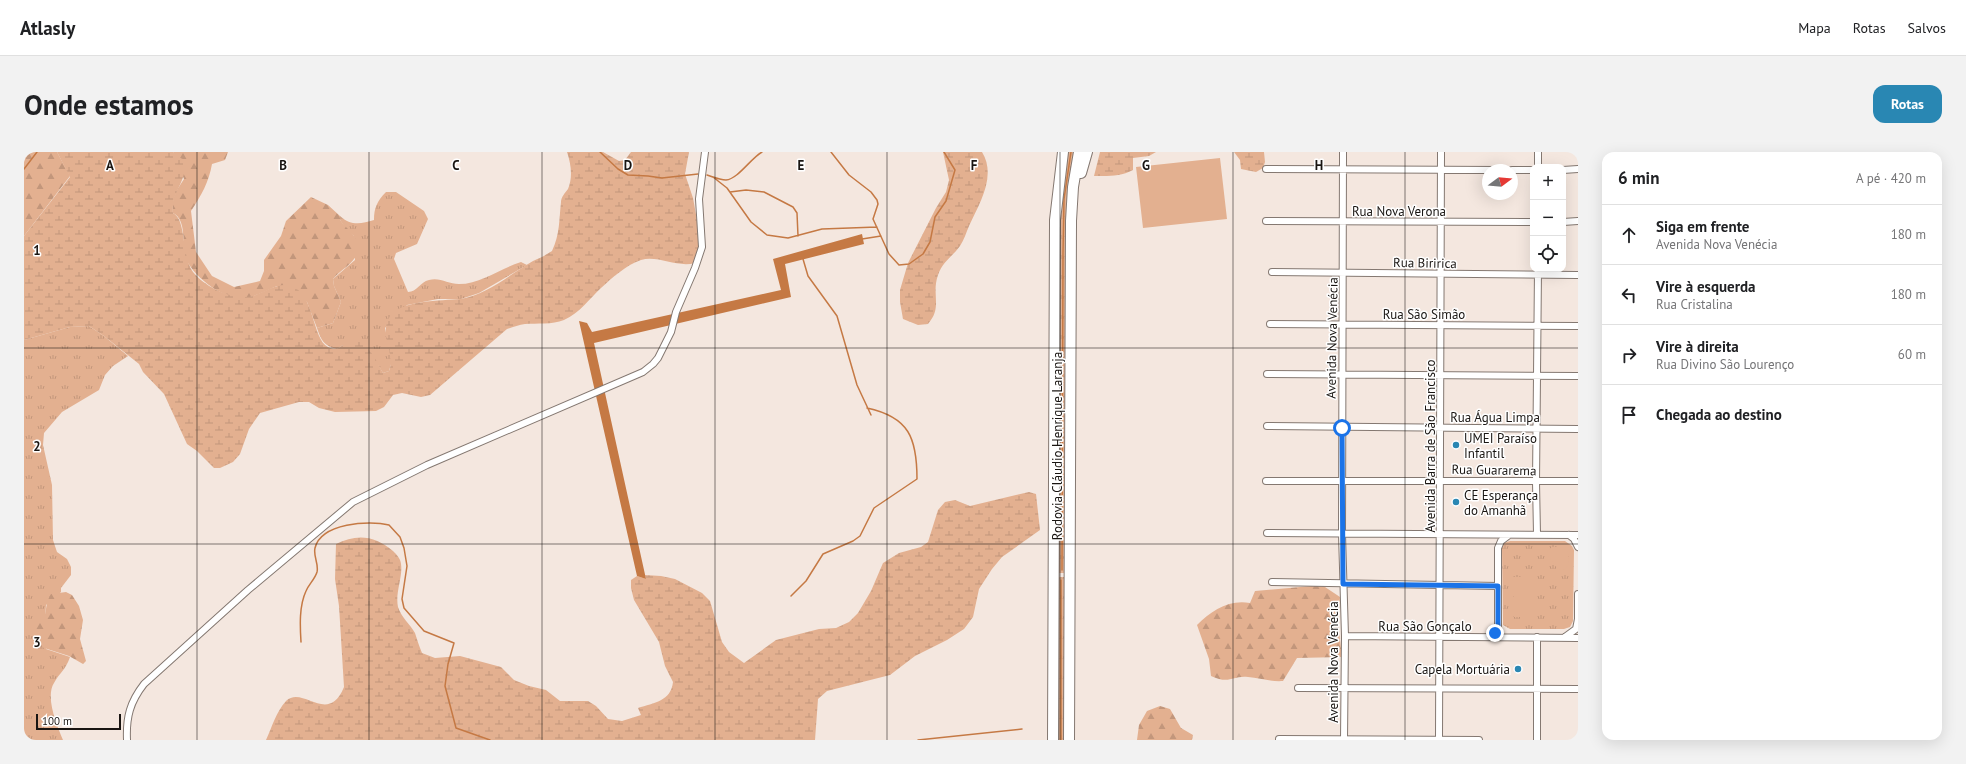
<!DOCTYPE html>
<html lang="pt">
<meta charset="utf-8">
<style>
body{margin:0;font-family:"PT Sans",sans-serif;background:#f2f2f2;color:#202124}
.controls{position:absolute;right:12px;top:12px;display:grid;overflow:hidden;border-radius:8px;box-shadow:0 4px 16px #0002}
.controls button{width:36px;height:36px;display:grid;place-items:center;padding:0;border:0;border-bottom:1px solid #e0e0e0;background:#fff;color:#202124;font:20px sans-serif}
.compass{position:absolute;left:1458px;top:12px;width:36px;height:36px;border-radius:50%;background:#fff;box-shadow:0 4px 16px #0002;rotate:74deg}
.scale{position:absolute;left:12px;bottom:10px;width:85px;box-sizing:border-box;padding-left:4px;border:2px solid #191512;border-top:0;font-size:11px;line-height:14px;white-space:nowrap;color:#191512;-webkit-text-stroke:3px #fff;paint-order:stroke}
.stop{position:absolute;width:12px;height:12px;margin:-9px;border:3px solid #1a73e8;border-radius:50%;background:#fff}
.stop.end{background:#1a73e8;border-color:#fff;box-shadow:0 1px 4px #0008}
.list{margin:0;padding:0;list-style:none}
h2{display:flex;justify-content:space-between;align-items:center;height:52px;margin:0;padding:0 16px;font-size:17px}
h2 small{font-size:13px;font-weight:400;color:#757577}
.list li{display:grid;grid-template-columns:26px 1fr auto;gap:12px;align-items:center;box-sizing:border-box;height:60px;padding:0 16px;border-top:1px solid #e0e0e0}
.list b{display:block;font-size:15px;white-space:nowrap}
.list p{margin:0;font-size:13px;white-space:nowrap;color:#757577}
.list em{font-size:13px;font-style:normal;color:#757577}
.icon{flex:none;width:22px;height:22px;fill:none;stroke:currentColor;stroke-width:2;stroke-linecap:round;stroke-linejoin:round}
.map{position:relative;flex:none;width:1554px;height:588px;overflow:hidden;border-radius:12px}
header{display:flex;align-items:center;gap:24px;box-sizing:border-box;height:56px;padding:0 20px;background:#fff;border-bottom:1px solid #e0e0e0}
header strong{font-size:19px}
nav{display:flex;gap:22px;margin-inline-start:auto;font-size:14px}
.intro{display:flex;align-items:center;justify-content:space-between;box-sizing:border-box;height:96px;padding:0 24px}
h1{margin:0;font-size:28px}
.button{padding:10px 18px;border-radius:12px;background:#2987b3;color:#fff;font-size:14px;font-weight:700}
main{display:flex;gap:24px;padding:0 24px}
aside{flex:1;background:#fff;border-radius:12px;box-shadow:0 4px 16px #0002}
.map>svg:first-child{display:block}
</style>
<header>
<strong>Atlasly</strong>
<nav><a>Mapa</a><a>Rotas</a><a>Salvos</a></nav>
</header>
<div class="intro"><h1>Onde estamos</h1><a class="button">Rotas</a></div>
<main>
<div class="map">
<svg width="1554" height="588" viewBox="0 0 1554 588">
<defs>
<pattern id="grass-tufts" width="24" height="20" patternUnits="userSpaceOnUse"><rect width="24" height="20" fill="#e3b090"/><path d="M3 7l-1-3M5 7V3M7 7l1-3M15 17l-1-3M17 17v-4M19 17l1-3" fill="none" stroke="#c2967b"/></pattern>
<pattern id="forest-firs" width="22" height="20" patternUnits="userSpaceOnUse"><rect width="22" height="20" fill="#e3b090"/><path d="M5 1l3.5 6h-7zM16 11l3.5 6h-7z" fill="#c2967b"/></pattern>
<pattern id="wetland-marsh" width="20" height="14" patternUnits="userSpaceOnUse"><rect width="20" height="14" fill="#e3b090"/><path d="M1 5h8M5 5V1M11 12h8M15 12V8" fill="none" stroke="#c2967b"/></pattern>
</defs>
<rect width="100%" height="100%" fill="#f4e7df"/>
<path fill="url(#grass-tufts)" d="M1042,0H1051L1042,421H1033L1034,69Z
M362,40H372L400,59L404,67L393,92L372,101L370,107L384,140C393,140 396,130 405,128C416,125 424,132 435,132C457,132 477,116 497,110L503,113L455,141L437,147H414L383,153L361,176L368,209L365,219L359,221L354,213L319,193L313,197C300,194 297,188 293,176L309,171L317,150L310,134L309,127L331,108L330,84L322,77L316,68V64C327,74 337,72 350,68C350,56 353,49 362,40Z
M65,174L80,184L104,204L89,214L81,223L75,238L38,260L20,281L19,293L28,333L29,388L33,400L43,407L47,415V423L37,436V440L22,453L21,467L17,472L22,497L46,505C41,519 37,519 30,531C21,545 33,574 39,588H0V188L46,175Z
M1486,389H1541L1548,394L1550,398L1549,469L1546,475L1540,477H1486L1479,473L1478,396L1480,391Z
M1033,425H1042V588H1032Z"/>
<path fill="url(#forest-firs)" d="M0,0H33L46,24L0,84Z
M149,0H204L201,8L188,12C185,30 177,44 167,59L172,100L188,124L210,135L236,129L240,119V108L257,84L262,69L287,45L304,53L316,64V68C320,74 326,78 330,84C344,105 320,114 309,127L310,134L317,150L309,171L293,176L283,150L253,134C243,138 230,146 218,146C198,147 167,123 161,104C158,92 163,68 149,61C147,47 152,39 160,27Z
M1298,433L1316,445L1314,470L1318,505L1273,506L1259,529C1247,530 1236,526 1224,525C1209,523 1206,533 1187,524L1185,507L1173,473C1187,459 1205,447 1226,451L1231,439Z
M42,440L48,443L55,454L59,468L56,487L62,509L59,512L45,504L14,494L7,476L8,474C27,469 18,456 27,442Z
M1136,554L1146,557L1157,576L1169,583L1168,588H1113L1115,573L1123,559Z"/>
<path fill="url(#wetland-marsh)" d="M33,0H149L152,4L161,8C163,31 147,39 149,61C163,68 157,104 169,120C182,136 210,149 229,144C241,140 254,130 267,134C291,142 288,187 304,195C306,196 310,197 313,197L319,193L334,189C348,197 351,207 359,221L365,219C372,201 355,185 365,166C376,147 418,149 436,147C463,143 486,122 509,109C516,106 522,103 528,99C536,82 535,68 537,50C537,45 541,41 544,37C549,25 547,12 543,0H579L595,9L601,8L607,0H665L661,22L669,46L675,79L674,105L671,111C653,116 634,103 617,108C602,113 588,126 577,136C565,147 556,161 540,168C528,173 513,171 501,172C495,173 489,175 483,177L406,243L397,245L378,241L369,243L360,255L352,259L311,260L295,256L285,250H275L236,261L225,277L216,302L209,310L196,316H190L173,299L163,292L140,242L119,220L115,212L80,184L65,174L46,175L0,188V84L46,25Z
M919,0H958C973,24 955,52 945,74C942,81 940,88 936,94C928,105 919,109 914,123C907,143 919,155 904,172L894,173L879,167L876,150V138L884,111L912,56L922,40L925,28Z
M1076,0H1132L1125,4L1109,6V18C1096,25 1084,24 1070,24Z
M1210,0H1240L1241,10L1239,16L1232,20L1217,17L1216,8Z
M1005,340L1012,342L1016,378L978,405L968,417L955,437L949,465L940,477L923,488L891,504L866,523L803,539L794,547L791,588H242C248,575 252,560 262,549C279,533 304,574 320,535L315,454L311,427L312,392C333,381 352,384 369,399C372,402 377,407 377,412C379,425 371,441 374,455C377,465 386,472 391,481C393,487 395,494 398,501L411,506L436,504L477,515L490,528L505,534L522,538L536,549H564L572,554L584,567L598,569L617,563L614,556C630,551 647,549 649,530L641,514L635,490L610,448L607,436V428L613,424L622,427L621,423L637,424L651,427L678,441L686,449L698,490L705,500L720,511L752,488L795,477L812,476L825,470L834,461L847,439L859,411L875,401L897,395L904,390L914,358L921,350L931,348L946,354Z"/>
<path fill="#e3b090" d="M1196,6L1203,67L1119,76L1112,15Z
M1528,395H1538L1544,400L1545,411L1541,418L1534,417L1524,404L1523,399Z
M1490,425H1513V465H1490Z"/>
<path fill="#c57944" d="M838,82L840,92L761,112L767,145L570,191L622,427L613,424L555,169L563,171L568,180L757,138L749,107Z"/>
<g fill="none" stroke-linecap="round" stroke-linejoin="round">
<path stroke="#c57944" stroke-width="1.5" d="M576,0L594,17L604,23L624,24L638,26L674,22
M807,0L825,23L847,40L853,48L854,52L849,67L865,102L875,113L885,112L899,102L906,90L911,65L922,49L931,18L920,0
M0,17L13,0
M683,23C689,25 696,28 702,28C714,27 727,6 738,0
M689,25L703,36L727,70L743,83L764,86L798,77L853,75
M706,40L722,38L740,40L769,55L773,61L774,84
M838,87L857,84
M779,107L784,124L813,164L833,233L847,263
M1038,418L1039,101L1040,47L1047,0
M767,444L782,429L799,402L829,389L836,384L850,356L893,327C893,286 885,265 843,256
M277,490C276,474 275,454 282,439C285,432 291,427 293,420C295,412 289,404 291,396C297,371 345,368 365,373L376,385L380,396L383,414L378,447L380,456L400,479L430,491L424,512L421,534L432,576L466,588
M894,588L998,577
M1037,588V428"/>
<g stroke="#847871" stroke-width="8">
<path id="street" d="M1319,0L1318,382L1321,484L1320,588
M1514,0V15
M1242,17L1475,18
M1488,18H1509
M1539,18L1554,17
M1242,69L1509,70
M1539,70L1554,69
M1248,120L1554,123
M1246,172L1554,174
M1243,222L1554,224
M1243,274L1554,277
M1242,329H1554
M1243,381L1554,383
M1513,382L1512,330L1514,117
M1545,383L1550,387L1554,395
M1248,430L1474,434
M1554,442V469
M1321,484L1554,486
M1465,485L1471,481L1474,474V396L1477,389L1485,383
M1541,485L1552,477L1554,467
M1274,536L1554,537
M1255,587L1455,588
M103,588C102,565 106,550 120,532L224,438L329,350L403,313L619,220L629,212L634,206L647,180L652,160L671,116L678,95L675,47L681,0
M1415,588L1417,0
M1513,588V485"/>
</g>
<g stroke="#847871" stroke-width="12">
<path id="primary" d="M1057,21L1063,0
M1029,588L1031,68L1039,0
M1045,588L1047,69L1049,35L1055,0"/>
</g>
<use href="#street" stroke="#fff" stroke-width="6"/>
<use href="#primary" stroke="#fff" stroke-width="10"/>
</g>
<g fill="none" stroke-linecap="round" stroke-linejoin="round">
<path stroke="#1a73e8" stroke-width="5" d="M1318,276L1319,432L1474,434V474L1471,481"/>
</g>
<path fill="none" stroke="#191512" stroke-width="1" stroke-opacity="0.55" d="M173,0V588M345,0V588M518,0V588M691,0V588M863,0V588M1036,0V588M1209,0V588M1381,0V588M0,196H1554M0,392H1554"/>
<g fill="#2987b3" stroke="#fff" stroke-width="1.5">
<circle cx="1432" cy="293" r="4"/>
<circle cx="1432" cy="350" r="4"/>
<circle cx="1494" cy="517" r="4"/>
</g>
<g text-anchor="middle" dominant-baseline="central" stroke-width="3" stroke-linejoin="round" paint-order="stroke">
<g font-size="13" fill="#191512" stroke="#fff">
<text x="1375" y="59">Rua Nova Verona</text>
<text transform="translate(1401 111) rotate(1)">Rua Biririca</text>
<text x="1400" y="162">Rua São Simão</text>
<text transform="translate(1308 186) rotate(-89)">Avenida Nova Venécia</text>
<text x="1471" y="265">Rua Água Limpa</text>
<text transform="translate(1033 294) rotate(-90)">Rodovia Cláudio Henrique Laranja</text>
<text transform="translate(1406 294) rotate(-90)">Avenida Barra de São Francisco</text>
<text transform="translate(1470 318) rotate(1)">Rua Guararema</text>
<text x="1401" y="474">Rua São Gonçalo</text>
<text transform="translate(1309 510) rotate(-90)">Avenida Nova Venécia</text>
</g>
<g font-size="13" fill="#191512" stroke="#fff" text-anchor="start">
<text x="1440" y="286">UMEI Paraíso<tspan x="1440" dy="15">Infantil</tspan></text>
<text x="1440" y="343">CE Esperança<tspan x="1440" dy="15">do Amanhã</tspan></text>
<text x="1486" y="517" text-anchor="end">Capela Mortuária</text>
</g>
</g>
<g font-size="13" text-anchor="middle" font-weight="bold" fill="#191512" stroke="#fff" stroke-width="3" stroke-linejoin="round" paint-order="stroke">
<text x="86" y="18">A</text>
<text x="259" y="18">B</text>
<text x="432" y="18">C</text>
<text x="604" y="18">D</text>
<text x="777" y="18">E</text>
<text x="950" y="18">F</text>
<text x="1122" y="18">G</text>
<text x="1295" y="18">H</text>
<text x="13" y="103">1</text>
<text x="13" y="299">2</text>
<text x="13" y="495">3</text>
</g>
</svg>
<div class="controls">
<button>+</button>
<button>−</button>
<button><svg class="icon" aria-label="locate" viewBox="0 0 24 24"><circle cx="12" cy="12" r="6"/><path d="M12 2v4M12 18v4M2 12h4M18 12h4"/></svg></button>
</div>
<svg class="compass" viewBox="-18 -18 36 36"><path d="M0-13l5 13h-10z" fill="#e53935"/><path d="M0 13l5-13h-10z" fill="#757577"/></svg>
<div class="scale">100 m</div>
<div class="stop" style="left:1318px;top:276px"></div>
<div class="stop end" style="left:1471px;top:481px"></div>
</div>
<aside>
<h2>6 min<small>A pé · 420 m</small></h2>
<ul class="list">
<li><svg class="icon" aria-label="ahead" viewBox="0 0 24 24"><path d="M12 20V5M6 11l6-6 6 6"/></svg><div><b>Siga em frente</b><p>Avenida Nova Venécia</p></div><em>180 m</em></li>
<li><svg class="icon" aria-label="left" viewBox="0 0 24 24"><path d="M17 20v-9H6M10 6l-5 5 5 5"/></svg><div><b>Vire à esquerda</b><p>Rua Cristalina</p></div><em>180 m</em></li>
<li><svg class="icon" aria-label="right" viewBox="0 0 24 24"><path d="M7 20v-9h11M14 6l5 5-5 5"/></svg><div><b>Vire à direita</b><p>Rua Divino São Lourenço</p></div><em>60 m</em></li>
<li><svg class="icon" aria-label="arrive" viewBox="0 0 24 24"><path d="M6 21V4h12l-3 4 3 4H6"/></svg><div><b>Chegada ao destino</b></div></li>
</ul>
</aside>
</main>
